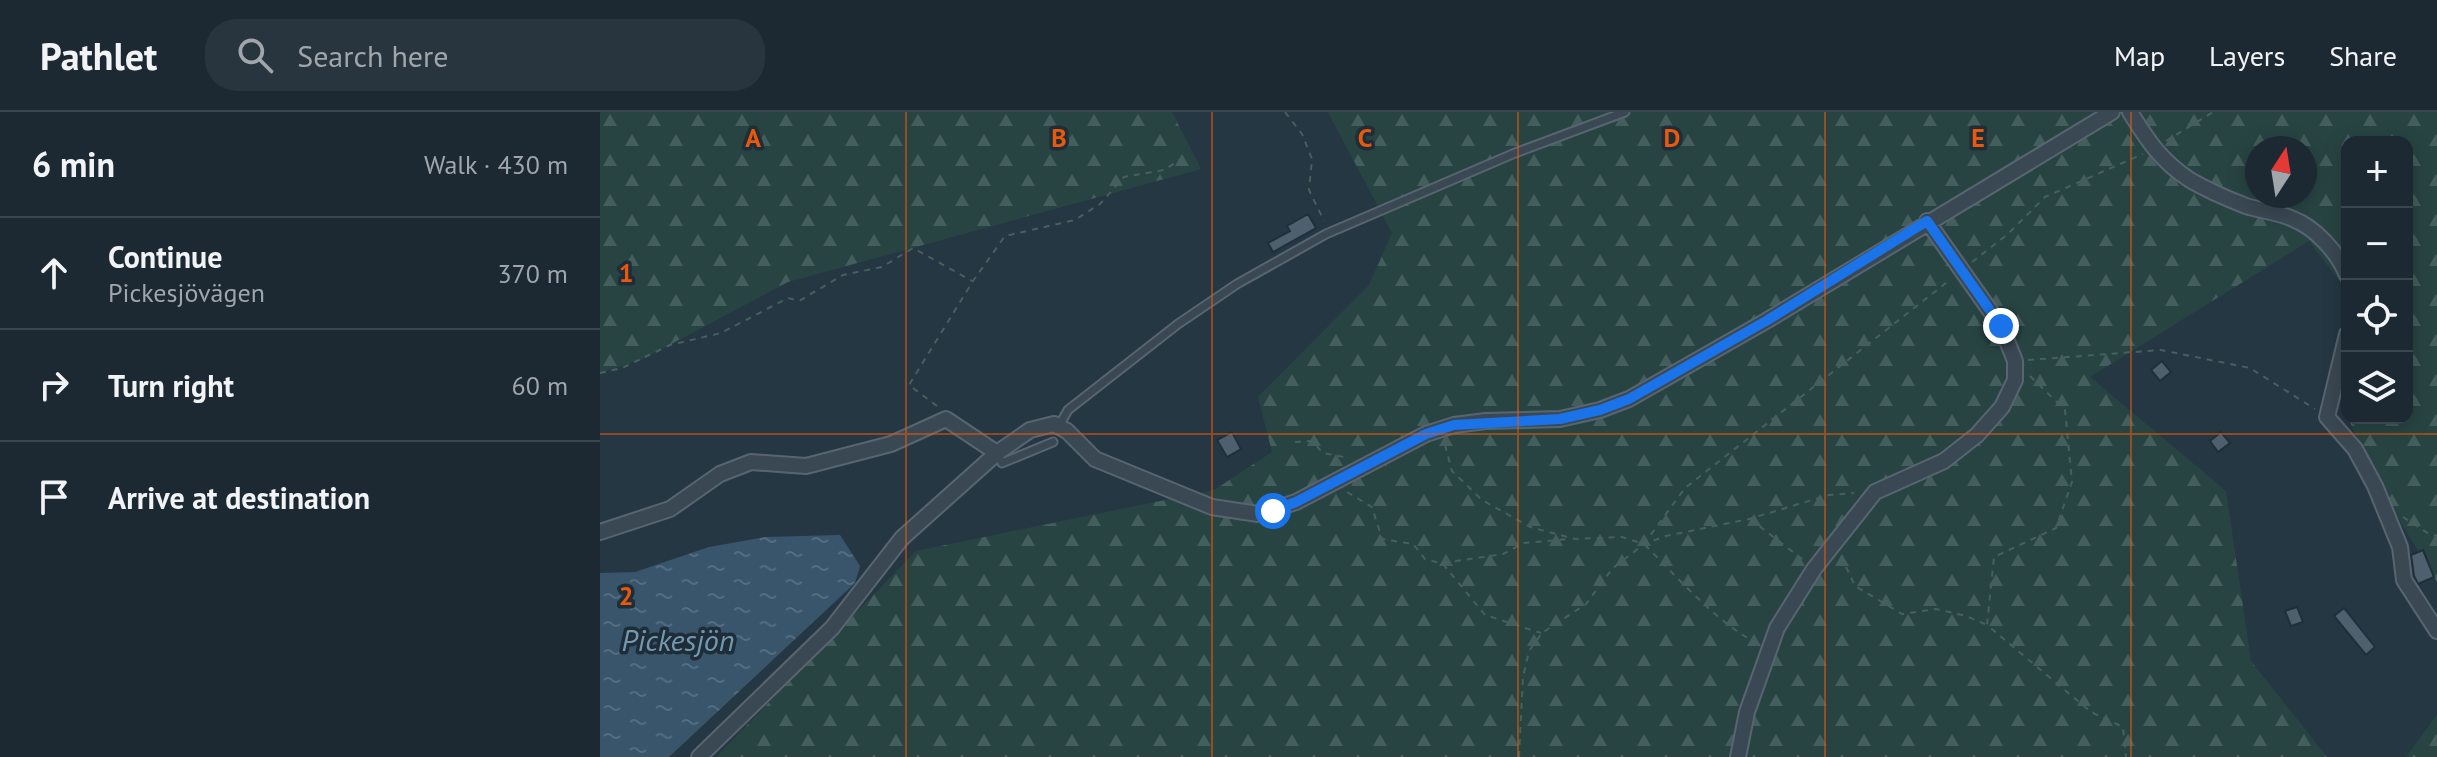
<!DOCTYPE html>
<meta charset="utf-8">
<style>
body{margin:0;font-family:"PT Sans",sans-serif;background:#29353e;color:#f1f3f6}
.controls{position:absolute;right:24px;top:24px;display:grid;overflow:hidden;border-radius:16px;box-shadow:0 4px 20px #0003}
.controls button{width:72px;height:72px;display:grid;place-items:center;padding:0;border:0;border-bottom:2px solid #3a454d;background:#1c2932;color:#f1f3f6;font:40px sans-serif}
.compass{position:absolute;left:1645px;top:24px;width:72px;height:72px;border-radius:50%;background:#1c2932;box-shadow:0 4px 20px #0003;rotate:12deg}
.stop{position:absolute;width:24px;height:24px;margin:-18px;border:6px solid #1a73e8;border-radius:50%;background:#fff}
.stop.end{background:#1a73e8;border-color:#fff;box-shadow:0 2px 8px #0008}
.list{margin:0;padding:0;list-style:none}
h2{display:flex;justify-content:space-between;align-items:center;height:104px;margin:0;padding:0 32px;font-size:34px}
h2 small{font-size:26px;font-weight:400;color:#a0a6ac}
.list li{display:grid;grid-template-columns:52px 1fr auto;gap:24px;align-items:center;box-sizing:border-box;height:112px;padding:0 32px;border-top:2px solid #3a454d}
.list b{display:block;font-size:30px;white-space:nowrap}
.list p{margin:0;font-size:26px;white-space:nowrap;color:#a0a6ac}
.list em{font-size:26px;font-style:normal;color:#a0a6ac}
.icon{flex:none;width:44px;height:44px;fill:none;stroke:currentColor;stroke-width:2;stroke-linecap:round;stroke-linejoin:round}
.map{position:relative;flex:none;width:1837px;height:645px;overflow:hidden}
header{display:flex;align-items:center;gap:48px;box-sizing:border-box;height:112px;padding:0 40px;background:#1c2932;border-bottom:2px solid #3a454d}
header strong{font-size:38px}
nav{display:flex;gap:44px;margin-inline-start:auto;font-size:28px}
.search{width:560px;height:72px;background:#29353e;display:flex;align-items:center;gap:20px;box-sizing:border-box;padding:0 28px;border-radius:32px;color:#a0a6ac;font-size:30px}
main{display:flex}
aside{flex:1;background:#1c2932}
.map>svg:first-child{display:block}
</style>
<header>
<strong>Pathlet</strong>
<div class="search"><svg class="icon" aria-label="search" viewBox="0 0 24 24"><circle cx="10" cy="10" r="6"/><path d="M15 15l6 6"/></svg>Search here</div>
<nav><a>Map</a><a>Layers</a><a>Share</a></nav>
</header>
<main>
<aside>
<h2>6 min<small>Walk · 430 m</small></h2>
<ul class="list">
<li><svg class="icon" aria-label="ahead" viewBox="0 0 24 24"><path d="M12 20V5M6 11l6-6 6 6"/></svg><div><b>Continue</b><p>Pickesjövägen</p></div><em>370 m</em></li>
<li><svg class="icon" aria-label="right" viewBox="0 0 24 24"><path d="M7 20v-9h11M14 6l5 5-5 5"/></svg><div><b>Turn right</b></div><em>60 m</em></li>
<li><svg class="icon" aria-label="arrive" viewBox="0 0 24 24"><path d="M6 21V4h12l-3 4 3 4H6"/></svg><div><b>Arrive at destination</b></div></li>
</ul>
</aside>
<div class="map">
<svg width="1837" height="645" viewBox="0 0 1837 645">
<defs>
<pattern id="forest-firs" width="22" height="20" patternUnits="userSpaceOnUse" patternTransform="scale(2)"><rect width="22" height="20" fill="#274443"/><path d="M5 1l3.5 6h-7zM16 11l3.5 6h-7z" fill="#445d5d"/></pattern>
<pattern id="water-ripples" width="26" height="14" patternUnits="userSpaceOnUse" patternTransform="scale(2)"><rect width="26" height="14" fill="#38556b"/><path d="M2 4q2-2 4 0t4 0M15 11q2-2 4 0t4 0" fill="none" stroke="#536c7f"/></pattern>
</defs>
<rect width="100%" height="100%" fill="#253743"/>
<path fill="url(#forest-firs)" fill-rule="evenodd" d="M0,0H572L601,57L188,170L43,247L0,261Z
M728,0H1837V470L1779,374L1748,306H1807V30H1747V179L1709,129L1490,265L1626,379L1651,549L1727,645H116L316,439L614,378L672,340L658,285L769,173L792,121ZM1657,36H1705V84H1657Z
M1837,603V645H1806Z"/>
<path fill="url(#water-ripples)" d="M240,423L260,454L255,471L69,645H0V461L35,460L109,435L165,425Z"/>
<path fill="#4e606e" stroke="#202f3a" stroke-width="2" d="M708,102L716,116L673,140L668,131L690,119L687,114Z
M1562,249L1571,260L1560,269L1551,258Z
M632,320L641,337L627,345L617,328Z
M1621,320L1630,331L1618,340L1610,329Z
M1823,438L1834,465L1818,472L1814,464L1811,443Z
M1697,495L1703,510L1691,514L1685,499Z
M1744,496L1775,535L1766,543L1734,504Z"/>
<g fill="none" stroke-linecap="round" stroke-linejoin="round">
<g stroke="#586570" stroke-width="11">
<path id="lane" d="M459,314L468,298L578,212L637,172L726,122L915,41L1025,0
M397,341L402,351L453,330"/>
</g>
<g stroke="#586570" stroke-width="18">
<path id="street" d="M1530,0C1548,29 1561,49 1590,68C1607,78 1628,87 1646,94C1661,99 1678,100 1693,107C1716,116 1738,141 1747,163
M1747,222L1727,305L1755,337L1775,374L1800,435L1804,468L1837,519
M0,420L70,397L120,362L151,350L206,354L291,332L346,307L397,341
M99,645L232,516L302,426L397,341L430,318L454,312L467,319L495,347L612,395L658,402L696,390L826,322L854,313L886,309L960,307L1000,298L1029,287L1166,209L1512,0
M1138,645L1147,600L1177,516L1214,457L1275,380L1344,349L1377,323L1402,295L1415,268V249L1401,214L1327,109"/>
</g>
<path stroke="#45605f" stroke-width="2" stroke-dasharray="6 6" stroke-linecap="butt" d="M685,0L702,22L712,47L709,78L724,109
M1566,29L1613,0
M1372,150L1408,122L1445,85L1543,42
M1428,248L1561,238L1650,256L1715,297
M0,261L22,256L70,233L121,221L188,186L199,189L243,163L282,155L313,136L372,169
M1430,264L1465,298L1472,370L1456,416L1394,445L1387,513L1491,600L1523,615L1526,645
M337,294L309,273L373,169L405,124L475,108L500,92L524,65L564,58L589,42
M695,330L712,329L723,341L744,345L746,348
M845,333L852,359L882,388L930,415L975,427L1022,425L1044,432L1085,376L1351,167
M747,380L772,395L782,427L813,432L825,447L843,452L885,503L941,521
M1803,405L1829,422L1837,424
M1150,407L1202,447
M1045,433C1073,461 1123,517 1158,531
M1241,444L1255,474L1302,502L1336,497L1366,504L1385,512
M843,451L903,442L924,431L969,427
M919,645L923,565L929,539L942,521L986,492L1012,457L1044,432L1066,424L1149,407L1229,383L1254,381"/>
<use href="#lane" stroke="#3a4853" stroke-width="7"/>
<use href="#street" stroke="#3a4853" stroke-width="14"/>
</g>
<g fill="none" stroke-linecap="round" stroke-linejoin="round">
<path stroke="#1a73e8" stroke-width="10" d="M673,399L696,390L826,322L854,313L960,307L1000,298L1029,287L1166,209L1327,109L1401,214"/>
</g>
<path fill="none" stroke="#e8590c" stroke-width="2" stroke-opacity="0.55" d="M306,0V645M612,0V645M918,0V645M1225,0V645M1531,0V645M0,322H1837"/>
<g text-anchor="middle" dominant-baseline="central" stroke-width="7" stroke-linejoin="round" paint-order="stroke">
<g font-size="30" font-style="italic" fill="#7598b1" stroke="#1e2d38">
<text x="78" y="527">Pickesjön</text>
</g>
</g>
<g font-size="26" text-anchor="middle" font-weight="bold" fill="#e8590c" stroke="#1e2d38" stroke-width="7" stroke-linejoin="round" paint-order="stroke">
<text x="153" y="35">A</text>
<text x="459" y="35">B</text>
<text x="765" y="35">C</text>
<text x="1072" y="35">D</text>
<text x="1378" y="35">E</text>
<text x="26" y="170">1</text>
<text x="26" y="493">2</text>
</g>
</svg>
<div class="controls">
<button>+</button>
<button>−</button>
<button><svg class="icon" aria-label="locate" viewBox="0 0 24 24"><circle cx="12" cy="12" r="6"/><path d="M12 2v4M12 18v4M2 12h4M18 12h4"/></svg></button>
<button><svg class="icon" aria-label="layers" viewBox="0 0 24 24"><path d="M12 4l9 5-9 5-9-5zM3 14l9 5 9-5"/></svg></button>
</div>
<svg class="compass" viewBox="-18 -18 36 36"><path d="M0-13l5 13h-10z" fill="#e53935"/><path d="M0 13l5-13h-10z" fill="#a0a6ac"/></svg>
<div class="stop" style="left:673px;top:399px"></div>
<div class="stop end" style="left:1401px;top:214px"></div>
</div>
</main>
